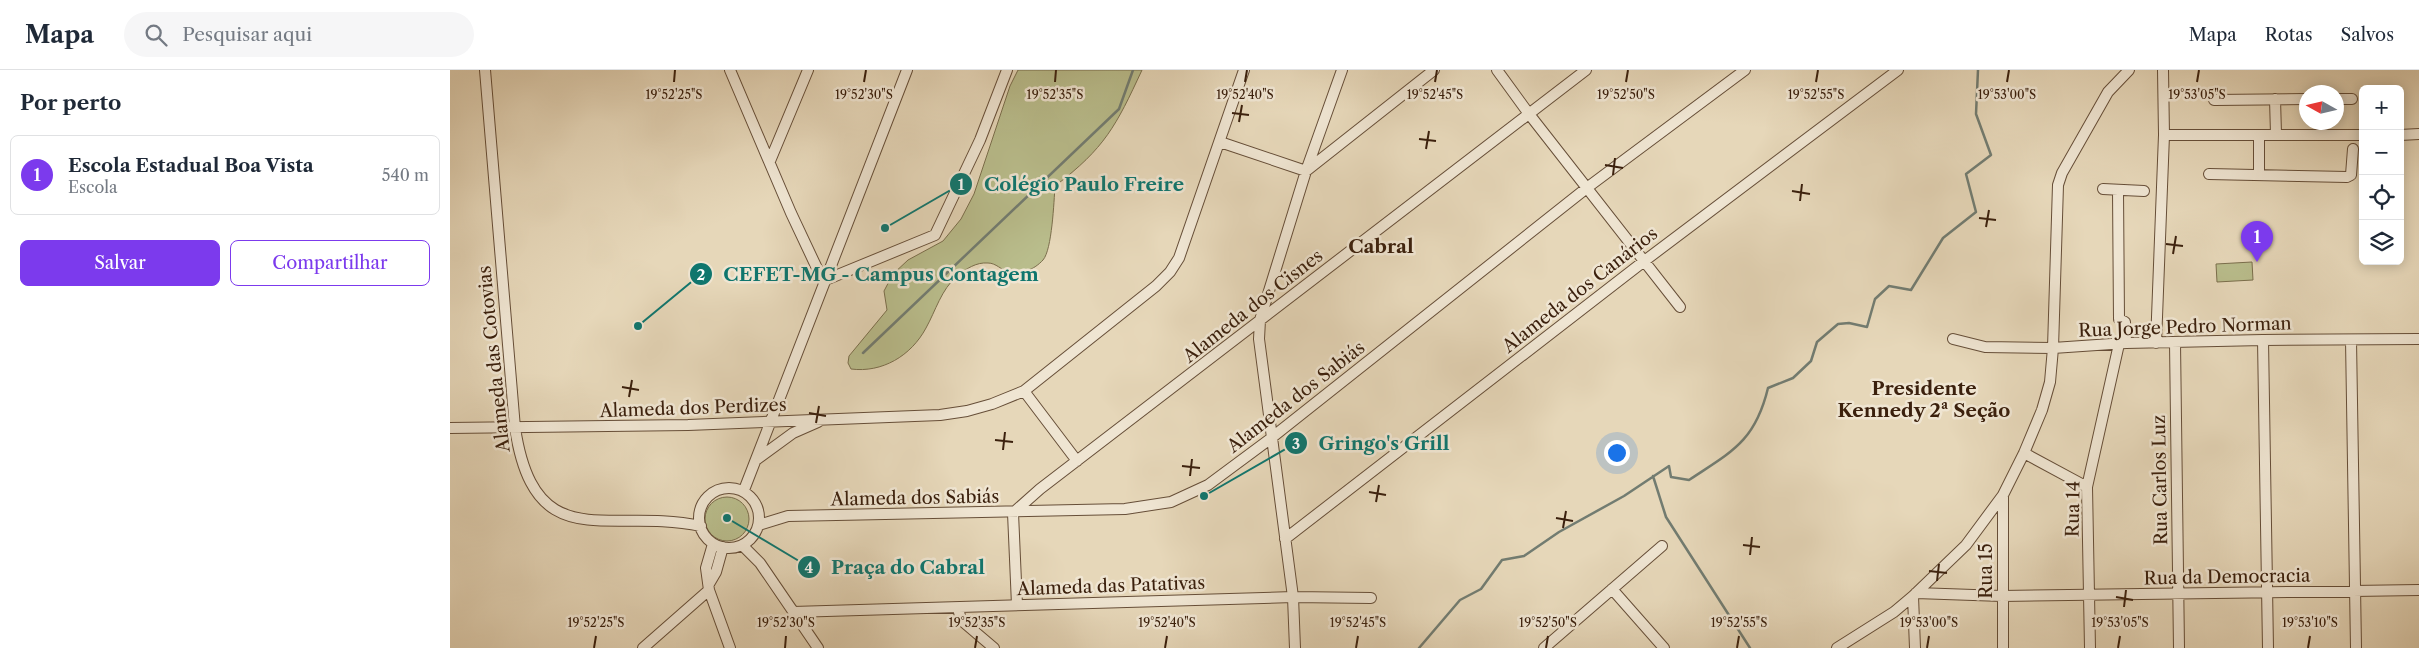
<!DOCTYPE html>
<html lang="pt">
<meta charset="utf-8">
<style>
body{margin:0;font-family:"Libre Caslon Text",serif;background:#f6f6f7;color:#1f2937}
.controls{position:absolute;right:15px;top:15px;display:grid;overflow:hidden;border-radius:8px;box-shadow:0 2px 12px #0003}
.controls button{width:45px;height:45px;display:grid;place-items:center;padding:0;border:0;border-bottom:1px solid #e0e1e3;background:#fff;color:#1f2937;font:25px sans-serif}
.compass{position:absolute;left:1849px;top:15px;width:45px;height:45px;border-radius:50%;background:#fff;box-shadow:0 2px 12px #0003;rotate:278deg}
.you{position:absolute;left:1166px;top:382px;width:18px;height:18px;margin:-12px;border:4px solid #fff;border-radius:50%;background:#1a73e8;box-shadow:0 0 0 8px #1a73e833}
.badge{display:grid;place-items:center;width:32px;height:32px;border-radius:50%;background:#7c3aed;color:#fff;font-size:16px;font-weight:700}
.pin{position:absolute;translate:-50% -41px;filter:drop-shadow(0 1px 2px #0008)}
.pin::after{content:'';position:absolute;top:26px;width:18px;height:15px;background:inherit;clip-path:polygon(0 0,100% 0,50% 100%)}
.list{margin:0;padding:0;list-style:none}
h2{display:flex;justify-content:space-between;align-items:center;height:65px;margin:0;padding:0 20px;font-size:21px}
h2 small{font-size:16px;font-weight:400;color:#747a83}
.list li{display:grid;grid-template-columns:32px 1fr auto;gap:15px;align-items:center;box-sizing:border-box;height:80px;margin:0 10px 10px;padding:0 10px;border:1px solid #e0e1e3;border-radius:8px}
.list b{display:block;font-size:19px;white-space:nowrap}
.list p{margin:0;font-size:16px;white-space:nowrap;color:#747a83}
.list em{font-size:16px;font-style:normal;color:#747a83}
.actions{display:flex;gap:10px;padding:15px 20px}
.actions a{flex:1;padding:11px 0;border:1px solid #7c3aed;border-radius:8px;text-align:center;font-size:18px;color:#7c3aed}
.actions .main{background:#7c3aed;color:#fff}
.icon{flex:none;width:28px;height:28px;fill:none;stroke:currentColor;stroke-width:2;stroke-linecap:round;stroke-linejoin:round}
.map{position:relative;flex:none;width:1969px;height:578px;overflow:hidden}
header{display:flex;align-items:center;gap:30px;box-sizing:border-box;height:70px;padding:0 25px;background:#fff;border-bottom:1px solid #e0e1e3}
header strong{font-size:24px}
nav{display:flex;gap:28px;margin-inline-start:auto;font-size:18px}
.search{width:350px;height:45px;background:#f6f6f7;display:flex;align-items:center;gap:12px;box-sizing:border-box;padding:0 18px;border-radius:28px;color:#747a83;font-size:19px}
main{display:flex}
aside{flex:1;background:#fff}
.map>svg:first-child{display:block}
</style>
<header>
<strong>Mapa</strong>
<div class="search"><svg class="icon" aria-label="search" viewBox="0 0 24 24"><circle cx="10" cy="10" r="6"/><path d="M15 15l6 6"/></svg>Pesquisar aqui</div>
<nav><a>Mapa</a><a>Rotas</a><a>Salvos</a></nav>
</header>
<main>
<aside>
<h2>Por perto<small></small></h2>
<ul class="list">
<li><span class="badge">1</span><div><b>Escola Estadual Boa Vista</b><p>Escola</p></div><em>540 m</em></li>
</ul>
<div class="actions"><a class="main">Salvar</a><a>Compartilhar</a></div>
</aside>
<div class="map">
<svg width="1969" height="578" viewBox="0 0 1969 578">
<rect width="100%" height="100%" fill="#e6d7b9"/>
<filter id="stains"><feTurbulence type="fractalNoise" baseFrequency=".004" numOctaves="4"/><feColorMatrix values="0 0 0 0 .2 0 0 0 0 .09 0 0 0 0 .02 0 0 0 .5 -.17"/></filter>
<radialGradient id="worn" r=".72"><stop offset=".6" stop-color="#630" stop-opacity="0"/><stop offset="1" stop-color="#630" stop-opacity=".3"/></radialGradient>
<path fill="#b9bd8c" stroke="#7a6e4c" d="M568,0H692C666,56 655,78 605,116C604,131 602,180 593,190C585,199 570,206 559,202C551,200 546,193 538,193C526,192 516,199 507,206C491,220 486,240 476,258C461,286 432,303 401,299L398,293L399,286L437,240L434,221L443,204L458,190L493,171L511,149L524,124L560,16Z
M1802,192L1803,210L1767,212L1766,194Z
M255 449a22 22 0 1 1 44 0a22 22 0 1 1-44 0Z"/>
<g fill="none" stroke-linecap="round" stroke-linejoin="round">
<path stroke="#727c71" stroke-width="2.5" d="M413,283L669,39L683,0
M1203,406L1216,447L1300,578
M969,578L1010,530L1031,519L1052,490L1074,486L1109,462L1174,426L1219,396L1221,407L1239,410C1281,382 1305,372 1318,318L1343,308L1361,291L1367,272L1388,254L1399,253L1417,257L1425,229L1439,216L1461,220L1493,168L1526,142L1516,104L1541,85L1526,44L1528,0"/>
<g stroke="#664e38" stroke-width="12">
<path id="minor" d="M35,0L65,358C85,489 158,436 251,456
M280,0L341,143L373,211L485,165L530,70L557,0
M1047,0L1079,44L1230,237
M1825,29L1826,64
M1886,29H1902
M1764,30L1856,29
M1714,65H1913
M1809,65V105
M1950,65L1969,64
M770,72L856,101L984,0
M320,91L358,0
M1759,104L1897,107L1901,105L1903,79
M1653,119L1694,121
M1668,121L1669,249L1675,252L1676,273
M1503,269L1535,277L1603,278L1676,273L1813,270L1969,269
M1813,270L1818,578
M1901,270L1906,578
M1706,273L1714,65L1713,0
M1725,273L1729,578
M574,321L627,391
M0,358L238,355L490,345L517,341L542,334L574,321L706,216L720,202L729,188L794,0
M1574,383L1637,417
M306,390L343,363L368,352
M249 448a30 30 0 1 1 60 0a30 30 0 1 1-60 0Z
M294,420L457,0
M1553,425V578
M309,455L338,446L675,439L721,432L758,415L820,369L1138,117L1295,0
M835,469L1193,192L1448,0
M263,474L256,498L259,520L280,578
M292,475L310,493L368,578
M259,514L266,502L273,477
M1162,519L1214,578
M1466,523L1552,526L1969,520
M1463,526L1465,578
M567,535L563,443L590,419L1136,0
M508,538L511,550L544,578
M343,542L843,527L921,528
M193,578L259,520
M845,578L843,527L809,269L810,250L856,101L892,0
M1094,578L1212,476
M1387,578L1444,542L1463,526L1516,475L1553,425L1574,383L1592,340L1600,312L1603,278L1608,115L1612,103L1658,22L1679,0
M1640,578L1637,417L1669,274"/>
</g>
<use href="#minor" stroke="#efe5d2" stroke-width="10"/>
</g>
<path fill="none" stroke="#3b200d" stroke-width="2" d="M224,12L225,0M414,12L416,0M605,12L606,0M795,12L797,0M985,12L987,0M1176,12L1178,0M1366,12L1368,0M1557,12L1559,0M1747,12L1749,0M782,43L799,45M789,52L792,35M969,69L986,71M976,79L979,61M1155,95L1173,98M1163,105L1165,88M1342,121L1360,124M1350,131L1352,114M1529,148L1546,150M1536,157L1539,140M1716,174L1733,176M1723,184L1726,166M172,317L189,320M179,327L182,310M359,343L376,346M366,353L369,336M545,370L563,372M553,380L555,362M732,396L750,398M740,406L742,389M919,422L936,425M926,432L929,415M1106,448L1123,451M1113,458L1116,441M1293,475L1310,477M1300,485L1302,467M1479,501L1497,503M1487,511L1489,494M1666,527L1683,530M1674,537L1676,520M144,578L146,566M335,578L336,566M525,578L527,566M715,578L717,566M906,578L908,566M1096,578L1098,566M1287,578L1289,566M1477,578L1479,566M1668,578L1670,566M1858,578L1860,566"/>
<g text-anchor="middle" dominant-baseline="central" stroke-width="5" stroke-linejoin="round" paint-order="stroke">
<g font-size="18" fill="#3b200d" stroke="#efe5d2">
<text transform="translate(1130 220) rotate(-38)">Alameda dos Canários</text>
<text transform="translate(803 236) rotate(-38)">Alameda dos Cisnes</text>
<text transform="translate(1735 257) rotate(-2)">Rua Jorge Pedro Norman</text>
<text transform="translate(44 289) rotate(-96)">Alameda das Cotovias</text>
<text transform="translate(846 327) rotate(-38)">Alameda dos Sabiás</text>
<text transform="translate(243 338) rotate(-2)">Alameda dos Perdizes</text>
<text transform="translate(1710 410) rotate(-91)">Rua Carlos Luz</text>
<text transform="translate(465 428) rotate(-1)">Alameda dos Sabiás</text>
<text transform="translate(1623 439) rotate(-89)">Rua 14</text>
<text transform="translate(1536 501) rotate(-90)">Rua 15</text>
<text transform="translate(1777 507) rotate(-1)">Rua da Democracia</text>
<text transform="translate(661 516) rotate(-2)">Alameda das Patativas</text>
</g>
<g font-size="19" font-weight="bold" fill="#3b200d" stroke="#efe5d2">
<text x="931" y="176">Cabral</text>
<text x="1474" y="318">Presidente<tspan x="1474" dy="22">Kennedy 2ª Seção</tspan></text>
</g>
</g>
<g font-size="12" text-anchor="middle" fill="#3b200d" stroke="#efe5d2" stroke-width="5" stroke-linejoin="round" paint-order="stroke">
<text x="224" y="29">19°52'25"S</text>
<text x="414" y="29">19°52'30"S</text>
<text x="605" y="29">19°52'35"S</text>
<text x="795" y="29">19°52'40"S</text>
<text x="985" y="29">19°52'45"S</text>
<text x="1176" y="29">19°52'50"S</text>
<text x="1366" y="29">19°52'55"S</text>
<text x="1557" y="29">19°53'00"S</text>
<text x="1747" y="29">19°53'05"S</text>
<text x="146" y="557">19°52'25"S</text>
<text x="336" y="557">19°52'30"S</text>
<text x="527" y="557">19°52'35"S</text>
<text x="717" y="557">19°52'40"S</text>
<text x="908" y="557">19°52'45"S</text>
<text x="1098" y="557">19°52'50"S</text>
<text x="1289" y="557">19°52'55"S</text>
<text x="1479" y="557">19°53'00"S</text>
<text x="1670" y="557">19°53'05"S</text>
<text x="1860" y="557">19°53'10"S</text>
</g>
<path fill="none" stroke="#0f766e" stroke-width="2" d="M435 158L511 114M188 256L251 204M754 426L846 373M277 448L359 497"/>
<g fill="#0f766e" stroke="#efe5d2" stroke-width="2">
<circle cx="435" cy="158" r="5"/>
<circle cx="188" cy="256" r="5"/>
<circle cx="754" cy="426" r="5"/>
<circle cx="277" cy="448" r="5"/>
<circle cx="511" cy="114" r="12"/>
<circle cx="251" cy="204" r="12"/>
<circle cx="846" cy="373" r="12"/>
<circle cx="359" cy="497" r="12"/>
</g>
<g font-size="15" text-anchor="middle" font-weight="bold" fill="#fff">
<text x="511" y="120">1</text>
<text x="251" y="210">2</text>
<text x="846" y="379">3</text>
<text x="359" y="503">4</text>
</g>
<g font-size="19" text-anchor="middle" font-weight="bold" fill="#0f766e" stroke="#efe5d2" stroke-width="5" stroke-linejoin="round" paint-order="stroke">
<text x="634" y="121">Colégio Paulo Freire</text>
<text x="431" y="211">CEFET-MG - Campus Contagem</text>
<text x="934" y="380">Gringo's Grill</text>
<text x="458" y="504">Praça do Cabral</text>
</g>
<rect width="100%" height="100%" filter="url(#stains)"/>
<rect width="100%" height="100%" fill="url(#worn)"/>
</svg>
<div class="controls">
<button>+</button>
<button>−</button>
<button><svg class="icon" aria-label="locate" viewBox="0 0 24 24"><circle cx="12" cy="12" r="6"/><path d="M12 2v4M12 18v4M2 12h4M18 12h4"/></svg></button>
<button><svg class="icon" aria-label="layers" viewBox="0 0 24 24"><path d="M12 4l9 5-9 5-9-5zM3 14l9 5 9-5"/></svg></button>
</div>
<svg class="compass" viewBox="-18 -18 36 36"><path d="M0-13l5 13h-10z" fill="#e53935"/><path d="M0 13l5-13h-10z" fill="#747a83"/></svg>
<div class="you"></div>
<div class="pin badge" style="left:1807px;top:192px">1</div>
</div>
</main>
